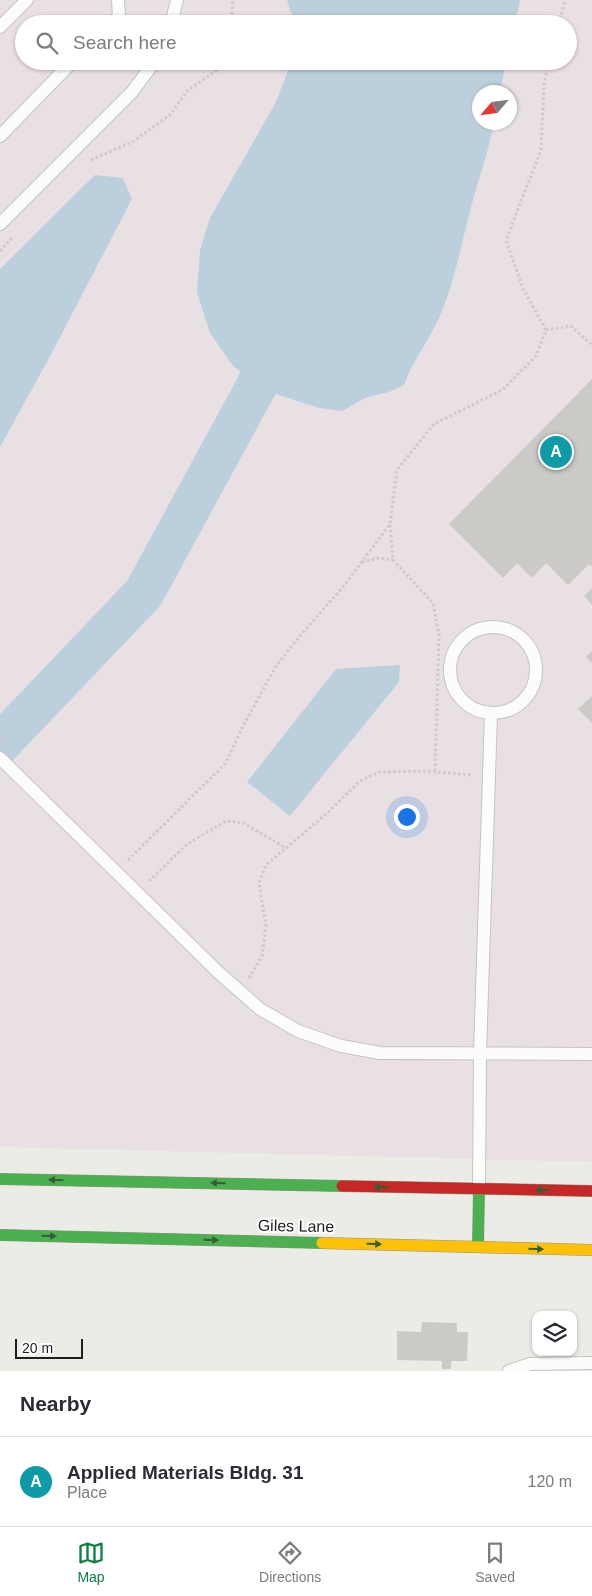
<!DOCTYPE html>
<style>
body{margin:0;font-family:Helvetica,sans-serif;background:#f2f2f3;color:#2b2b33}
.controls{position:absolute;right:15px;bottom:15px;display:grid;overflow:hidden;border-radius:10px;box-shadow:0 1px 4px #0004}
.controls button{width:45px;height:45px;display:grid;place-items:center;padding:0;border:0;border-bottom:1px solid #e1e1e2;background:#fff;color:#2b2b33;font:25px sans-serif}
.compass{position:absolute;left:472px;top:85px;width:45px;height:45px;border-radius:50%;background:#fff;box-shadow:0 1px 4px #0004;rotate:242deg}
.scale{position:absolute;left:15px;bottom:12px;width:68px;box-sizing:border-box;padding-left:5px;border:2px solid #1e1e1e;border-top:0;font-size:14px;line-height:18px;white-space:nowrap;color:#1e1e1e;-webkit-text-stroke:4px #fff;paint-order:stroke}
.you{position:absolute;left:406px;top:816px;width:18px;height:18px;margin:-12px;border:4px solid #fff;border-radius:50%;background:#1a73e8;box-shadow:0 0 0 8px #1a73e833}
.badge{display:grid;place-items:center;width:32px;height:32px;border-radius:50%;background:#0b8043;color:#fff;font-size:16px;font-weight:700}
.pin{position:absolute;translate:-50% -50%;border:2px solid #fff;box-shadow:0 1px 5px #0006}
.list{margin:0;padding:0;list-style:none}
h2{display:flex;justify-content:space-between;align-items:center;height:65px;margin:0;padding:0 20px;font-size:21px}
h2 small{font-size:16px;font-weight:400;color:#7c7c81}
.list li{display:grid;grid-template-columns:32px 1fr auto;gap:15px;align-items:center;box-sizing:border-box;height:90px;padding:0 20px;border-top:1px solid #e1e1e2}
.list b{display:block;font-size:19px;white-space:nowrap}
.list p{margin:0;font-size:16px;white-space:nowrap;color:#7c7c81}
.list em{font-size:16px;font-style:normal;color:#7c7c81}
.icon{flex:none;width:28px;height:28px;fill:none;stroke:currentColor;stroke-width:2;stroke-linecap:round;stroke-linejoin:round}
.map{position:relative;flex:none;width:592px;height:1371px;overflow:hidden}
.search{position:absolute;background:#fff;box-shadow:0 1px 4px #0004;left:15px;right:15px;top:15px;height:55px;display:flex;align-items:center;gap:12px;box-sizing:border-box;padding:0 18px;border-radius:28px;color:#7c7c81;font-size:19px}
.sheet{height:155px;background:#fff}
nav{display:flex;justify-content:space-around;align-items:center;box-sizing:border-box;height:70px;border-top:1px solid #e1e1e2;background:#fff;font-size:14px;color:#7c7c81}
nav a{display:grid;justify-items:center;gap:2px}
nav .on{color:#0b8043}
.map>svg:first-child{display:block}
</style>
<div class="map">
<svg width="592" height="1371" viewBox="0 0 592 1371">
<rect width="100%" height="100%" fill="#ecece7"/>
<path fill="#e9e0e3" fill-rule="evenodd" d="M0,0H592V1162L0,1147ZM24,24H568V61H24ZM480,92H510V122H480Z"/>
<path fill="#bccfdd" d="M287,0H520L515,24H295Z
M292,61H506L500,92H480V122L494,123C488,153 478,181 470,211C461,246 454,284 439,318C429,341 412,361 404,385L389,392L367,397L342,411L319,408L270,392L257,385L233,366L210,333L197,292L200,250L210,218L275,104Z
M95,175L123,178L132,199L48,360L0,447V269Z
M400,665L399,682L290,816L247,782L336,669Z"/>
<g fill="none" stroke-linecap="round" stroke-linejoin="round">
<path stroke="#bccfdd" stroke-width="41" d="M0,744L144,593L257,385L277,331"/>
</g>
<path fill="#cbcac7" d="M592,379V567L589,564L568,585L546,563L532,578L517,563L503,578L449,524Z
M592,588V605L584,596Z
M592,651V663L586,657Z
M592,696V723L578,709Z
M422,1322L457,1323V1332H468L467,1361H451V1369H442V1361L397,1360V1331L421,1332Z"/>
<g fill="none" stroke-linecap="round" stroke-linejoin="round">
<g stroke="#c3c3c1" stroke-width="14">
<path id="lane" d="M111,24L119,16L118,0
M171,24L177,0
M0,27L27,0
M0,136L73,61
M0,224L132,92L155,61
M450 670a43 43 0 1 1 86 0a43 43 0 1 1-86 0Z
M0,758L218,972L260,1009L298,1031L341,1046L380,1053L592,1054
M479,1189L480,1053L491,714
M509,1371L530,1364L592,1363"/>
</g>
<g stroke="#8e9580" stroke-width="12">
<path id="fast" d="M0,1179L342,1186
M0,1235L322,1243
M478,1247L479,1189"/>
</g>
<g stroke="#8e9580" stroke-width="12">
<path id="slow" d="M322,1243L592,1250"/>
</g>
<g stroke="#8e9580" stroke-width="12">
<path id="jam" d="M342,1186L592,1191"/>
</g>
<path stroke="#d1c9c4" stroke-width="3" stroke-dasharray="2.5 2.5" stroke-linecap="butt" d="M231,24L233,0
M559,24L565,0
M91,160L134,141L171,114L187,91L217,70L220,61
M0,251L12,238
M546,330L571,326L592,345
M390,525L393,560L433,603L439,635L435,772
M362,562L379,558L393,560
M0,735L6,741
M128,860L225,764L244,724L276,666L304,631L343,587L390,524L397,470L434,424L502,390L536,356L546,330L523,289L506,240L541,150L544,84L549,61
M149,881L186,845L226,821L243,823L286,848
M249,978L262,956L266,926L259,883L266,865L324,816L360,781L379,772L423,771L471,775"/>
<use href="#lane" stroke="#fcfcfb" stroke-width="12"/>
<use href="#fast" stroke="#4caf50" stroke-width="11"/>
<use href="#slow" stroke="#ffc107" stroke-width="11"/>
<use href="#jam" stroke="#c62828" stroke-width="11"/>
</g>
<defs><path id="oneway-solid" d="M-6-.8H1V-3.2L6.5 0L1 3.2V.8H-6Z" transform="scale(1.25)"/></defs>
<g fill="#335f34">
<use href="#oneway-solid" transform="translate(56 1180) rotate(-179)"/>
<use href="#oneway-solid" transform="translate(218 1183) rotate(-179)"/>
<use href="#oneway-solid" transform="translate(381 1187) rotate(-179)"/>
<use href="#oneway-solid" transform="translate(543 1190) rotate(-179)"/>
<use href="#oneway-solid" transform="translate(49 1236) rotate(1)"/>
<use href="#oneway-solid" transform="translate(211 1240) rotate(1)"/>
<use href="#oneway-solid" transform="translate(374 1244) rotate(1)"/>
<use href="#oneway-solid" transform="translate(536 1249) rotate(1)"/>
</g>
<g text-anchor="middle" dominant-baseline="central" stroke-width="4" stroke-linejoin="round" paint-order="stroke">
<g font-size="16" fill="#1e1e1e" stroke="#fff">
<text transform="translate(296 1226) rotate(1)">Giles Lane</text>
</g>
</g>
</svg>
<div class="controls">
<button><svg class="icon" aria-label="layers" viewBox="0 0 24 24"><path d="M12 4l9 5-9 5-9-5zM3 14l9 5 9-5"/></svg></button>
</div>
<svg class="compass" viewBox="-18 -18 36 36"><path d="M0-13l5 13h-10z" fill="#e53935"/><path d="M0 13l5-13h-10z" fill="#7c7c81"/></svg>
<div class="scale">20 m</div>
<div class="you"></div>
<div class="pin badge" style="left:556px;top:452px;background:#0f9aa8">A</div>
<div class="search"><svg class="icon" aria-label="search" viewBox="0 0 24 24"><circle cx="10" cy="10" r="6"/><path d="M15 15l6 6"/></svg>Search here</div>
</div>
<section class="sheet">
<h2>Nearby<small></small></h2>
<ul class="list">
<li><span class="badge" style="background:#0f9aa8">A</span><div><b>Applied Materials Bldg. 31</b><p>Place</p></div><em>120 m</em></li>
</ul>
</section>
<nav>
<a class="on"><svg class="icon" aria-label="map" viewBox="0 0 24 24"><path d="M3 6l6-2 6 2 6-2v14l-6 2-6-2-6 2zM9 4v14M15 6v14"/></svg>Map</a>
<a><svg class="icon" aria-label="directions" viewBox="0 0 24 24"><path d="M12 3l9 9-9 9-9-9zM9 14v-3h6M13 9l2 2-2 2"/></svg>Directions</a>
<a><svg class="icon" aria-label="saved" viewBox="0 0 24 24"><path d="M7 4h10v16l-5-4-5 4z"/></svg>Saved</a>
</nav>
